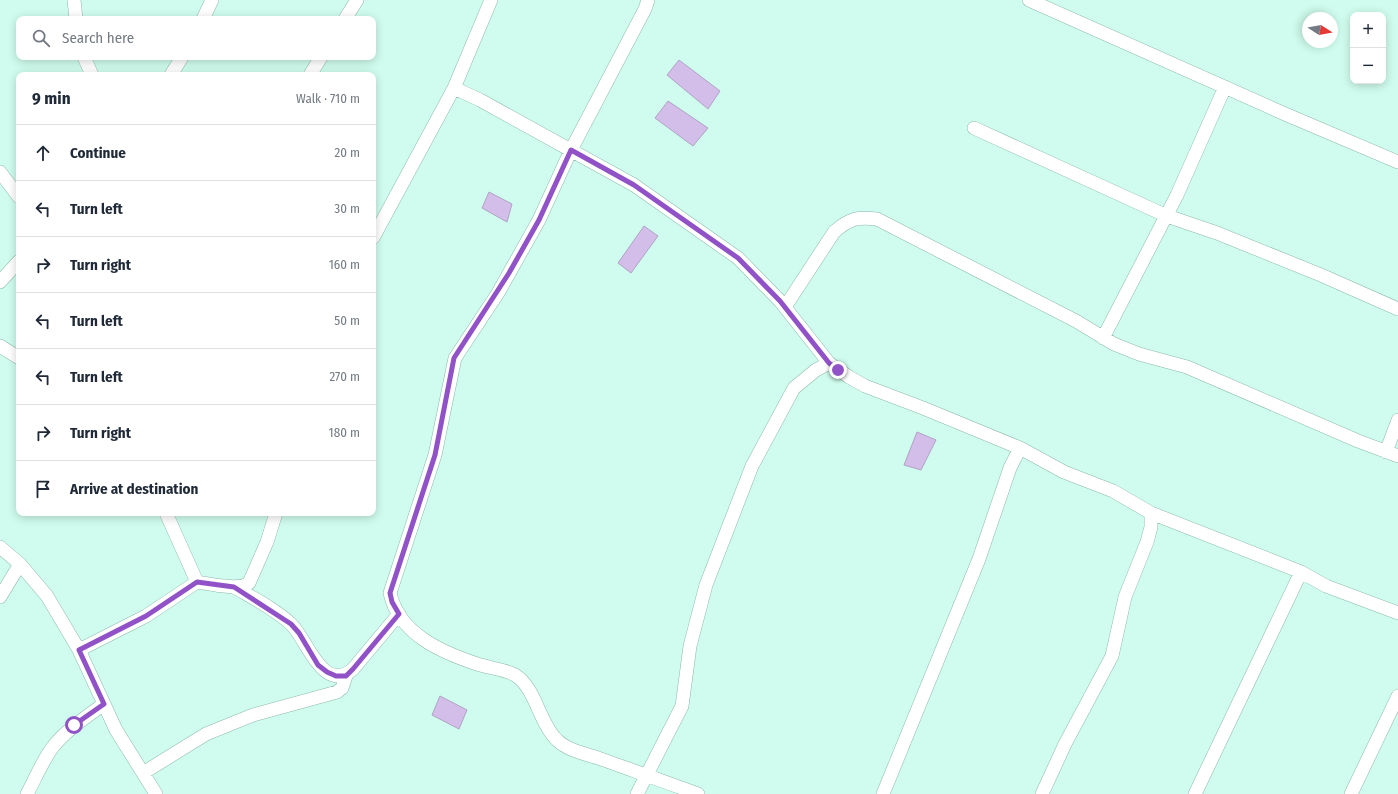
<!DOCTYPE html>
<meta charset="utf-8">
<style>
body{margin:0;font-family:"Fira Sans Condensed",sans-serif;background:#f6f6f7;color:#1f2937}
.controls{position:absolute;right:12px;top:12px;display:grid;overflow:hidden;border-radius:8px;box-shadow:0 2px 10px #0003}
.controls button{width:36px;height:36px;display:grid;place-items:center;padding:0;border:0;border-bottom:1px solid #e0e1e3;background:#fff;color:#1f2937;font:20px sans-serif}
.compass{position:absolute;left:1302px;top:12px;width:36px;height:36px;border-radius:50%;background:#fff;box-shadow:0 2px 10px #0003;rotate:101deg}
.stop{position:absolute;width:12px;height:12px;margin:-9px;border:3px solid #9152c8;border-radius:50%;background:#fff}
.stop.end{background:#9152c8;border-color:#fff;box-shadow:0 1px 4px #0008}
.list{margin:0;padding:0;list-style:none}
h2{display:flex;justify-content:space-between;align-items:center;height:52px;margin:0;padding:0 16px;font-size:17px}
h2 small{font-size:13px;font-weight:400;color:#747a83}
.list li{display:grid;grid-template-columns:26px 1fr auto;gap:12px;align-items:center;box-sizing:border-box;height:56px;padding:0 16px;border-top:1px solid #e0e1e3}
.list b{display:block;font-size:15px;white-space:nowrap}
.list em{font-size:13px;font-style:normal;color:#747a83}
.icon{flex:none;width:22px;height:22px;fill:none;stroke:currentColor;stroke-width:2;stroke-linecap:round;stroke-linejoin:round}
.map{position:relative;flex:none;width:1398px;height:794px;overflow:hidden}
.search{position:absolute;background:#fff;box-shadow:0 2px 10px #0003;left:16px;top:16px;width:360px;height:44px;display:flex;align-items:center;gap:10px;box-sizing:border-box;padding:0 14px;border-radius:8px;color:#747a83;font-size:15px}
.panel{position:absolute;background:#fff;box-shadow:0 2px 10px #0003;left:16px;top:72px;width:360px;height:444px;border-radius:8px}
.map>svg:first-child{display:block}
</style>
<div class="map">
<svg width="1398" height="794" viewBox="0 0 1398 794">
<rect width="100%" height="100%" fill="#cffcee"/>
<path fill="#d2bee9" stroke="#b2a2c3" d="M679,60L720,91L708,109L667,75Z
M668,101L708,128L693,146L655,118Z
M489,192L512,204L507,222L482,208Z
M644,226L658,236L631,273L618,263Z
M917,432L936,440L921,470L904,465Z
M440,696L467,710L459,729L432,715Z"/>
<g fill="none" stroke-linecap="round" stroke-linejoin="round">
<g stroke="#8eb9ac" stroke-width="14">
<path id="minor" d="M74,0L76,19
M648,0L645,9L571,150L539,220L498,293L455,358L435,455L390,593C399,634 441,652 477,664C489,668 504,669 515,675C536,688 539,723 557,740C568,751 587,754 601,759C634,771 666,782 698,794
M1029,0L1285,114L1398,162
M203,19L212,0
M345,19L357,0
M84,57L92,75
M171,75L182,57
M310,75L321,57
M454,88L480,100L634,185L738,258L780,301L829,363L849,377L865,386L923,408L1020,448L1064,472L1113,491L1151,513L1301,572L1326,586L1398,613
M974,128L1167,216L1217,233L1321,275L1398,309
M0,172L19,197
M373,238L454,88L491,0
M0,282L19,261
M785,307L834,232C850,218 857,217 877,219L1076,321L1114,344L1139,354L1187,367L1358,441L1398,456
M1103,338L1177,195L1225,87
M0,346L19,358
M1386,452L1398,420
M0,547L20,564L47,596L79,650
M197,582C210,584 239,591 249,583L267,542L276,513
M234,587C253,598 275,609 291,624C307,639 323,695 353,669L399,614
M0,597L20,564
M143,773L206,734L253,715L337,692L342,688L346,676
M27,794C35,779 42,762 52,748C66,730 86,717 104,704
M156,794L116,730L79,650L146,616L197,582L166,513
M637,794L682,706L690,646L706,585L752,466L794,388L816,370L829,363
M883,794L979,559L1010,468L1020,448
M1042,794L1065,744L1112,656L1125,597L1147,542L1151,527V513
M1195,794L1301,572
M1351,794L1398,696"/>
</g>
<use href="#minor" stroke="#fff" stroke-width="13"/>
</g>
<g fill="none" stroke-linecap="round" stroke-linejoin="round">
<path stroke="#9152c8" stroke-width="5" d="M74,725L104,704L79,650L146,616L197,582L234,587L291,624L299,633L318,665L327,672L336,676H346L353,669L399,614L392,602L390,593L435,455L454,358L509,273L539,220L571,150L634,185L738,258L780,301L829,363L838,370"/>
</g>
</svg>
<div class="controls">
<button>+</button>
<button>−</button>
</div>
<svg class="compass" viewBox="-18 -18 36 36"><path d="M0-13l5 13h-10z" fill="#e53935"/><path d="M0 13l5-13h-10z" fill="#747a83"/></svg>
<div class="stop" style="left:74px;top:725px"></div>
<div class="stop end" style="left:838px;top:370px"></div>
<div class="search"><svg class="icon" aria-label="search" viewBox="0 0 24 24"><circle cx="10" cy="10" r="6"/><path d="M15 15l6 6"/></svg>Search here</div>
<section class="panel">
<h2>9 min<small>Walk · 710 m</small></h2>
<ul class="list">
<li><svg class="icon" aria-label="ahead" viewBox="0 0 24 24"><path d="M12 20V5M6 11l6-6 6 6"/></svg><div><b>Continue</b></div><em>20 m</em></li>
<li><svg class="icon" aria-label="left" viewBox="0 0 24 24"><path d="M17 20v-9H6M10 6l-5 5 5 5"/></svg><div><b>Turn left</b></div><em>30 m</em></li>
<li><svg class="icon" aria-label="right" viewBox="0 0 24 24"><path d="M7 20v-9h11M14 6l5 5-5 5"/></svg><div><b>Turn right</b></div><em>160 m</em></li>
<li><svg class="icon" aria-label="left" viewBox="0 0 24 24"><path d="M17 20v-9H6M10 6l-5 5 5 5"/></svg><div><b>Turn left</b></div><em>50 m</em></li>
<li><svg class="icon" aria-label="left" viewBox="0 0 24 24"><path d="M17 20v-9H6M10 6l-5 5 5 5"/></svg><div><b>Turn left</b></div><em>270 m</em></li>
<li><svg class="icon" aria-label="right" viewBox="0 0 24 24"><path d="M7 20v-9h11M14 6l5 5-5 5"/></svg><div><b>Turn right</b></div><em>180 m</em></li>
<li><svg class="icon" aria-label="arrive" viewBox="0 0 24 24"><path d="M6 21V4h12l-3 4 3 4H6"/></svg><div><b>Arrive at destination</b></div></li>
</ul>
</section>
</div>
